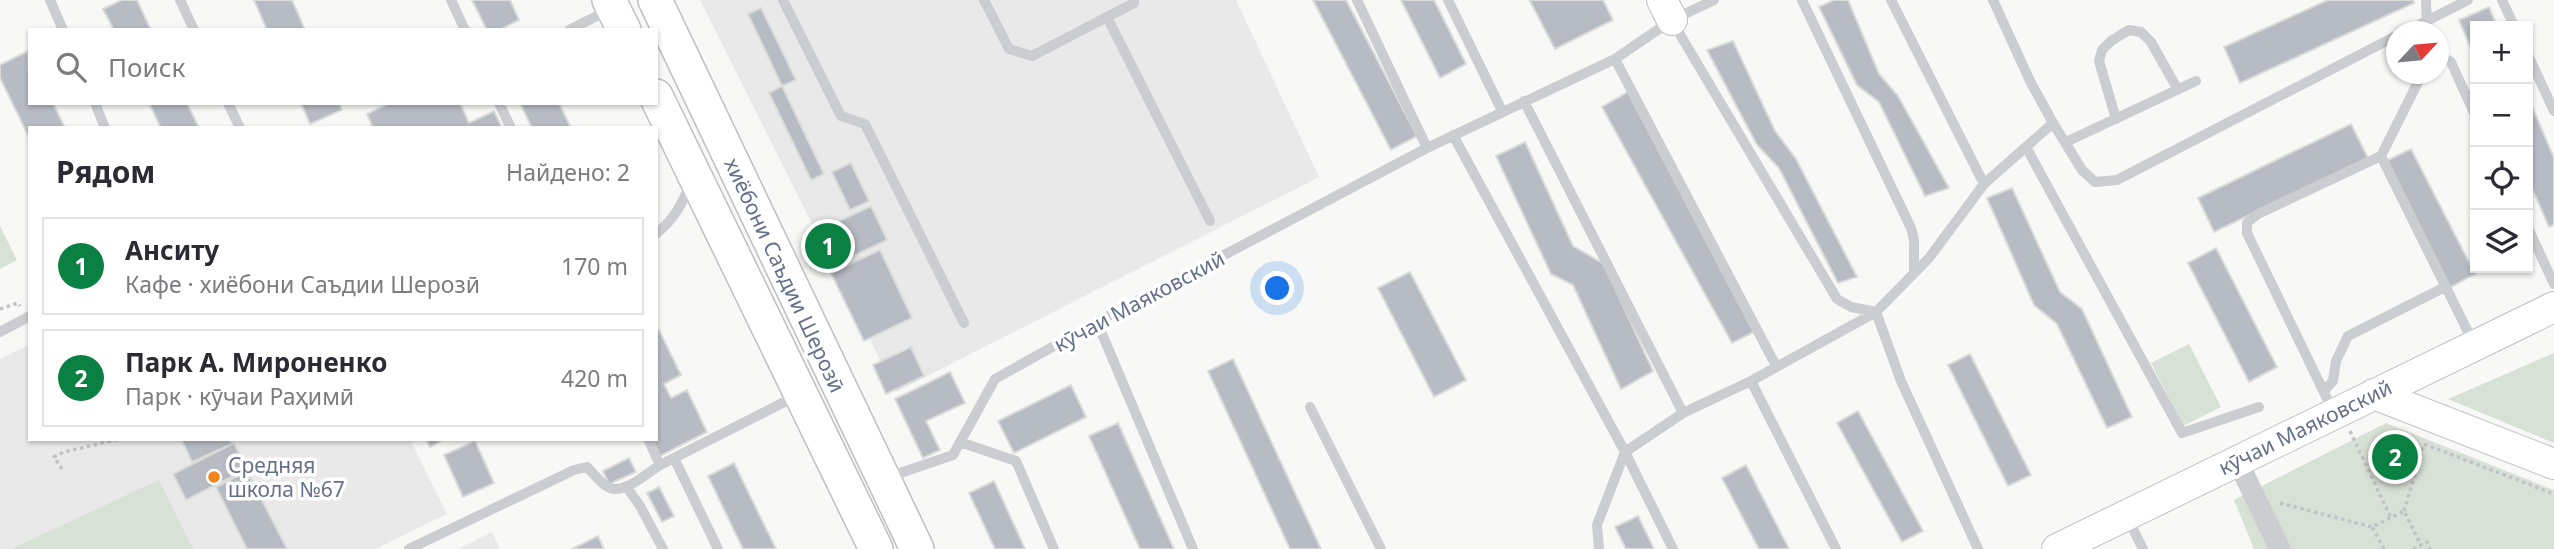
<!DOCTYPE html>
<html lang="ru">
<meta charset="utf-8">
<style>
body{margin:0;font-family:"Noto Sans",sans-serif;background:#f2f2f3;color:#2b2b33}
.controls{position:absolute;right:21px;top:21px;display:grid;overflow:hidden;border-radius:0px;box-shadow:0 2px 5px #0004}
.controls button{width:63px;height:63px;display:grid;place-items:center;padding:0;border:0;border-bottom:2px solid #e1e1e2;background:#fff;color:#2b2b33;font:35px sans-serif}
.compass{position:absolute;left:2386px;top:21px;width:63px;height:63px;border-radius:50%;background:#fff;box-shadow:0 2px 5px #0004;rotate:64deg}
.you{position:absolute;left:1278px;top:289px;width:24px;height:24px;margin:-18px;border:5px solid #fff;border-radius:50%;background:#1a73e8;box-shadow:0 0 0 10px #1a73e833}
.badge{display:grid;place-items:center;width:46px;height:46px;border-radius:50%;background:#0b8043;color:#fff;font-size:23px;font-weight:700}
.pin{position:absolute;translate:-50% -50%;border:4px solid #fff;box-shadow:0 2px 7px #0006}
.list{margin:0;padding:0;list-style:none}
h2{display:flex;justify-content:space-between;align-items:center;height:91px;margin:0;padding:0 28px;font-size:30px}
h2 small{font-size:23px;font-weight:400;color:#7c7c81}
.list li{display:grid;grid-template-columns:46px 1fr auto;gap:21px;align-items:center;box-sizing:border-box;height:98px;margin:0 14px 14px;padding:0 14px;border:2px solid #e1e1e2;border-radius:0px}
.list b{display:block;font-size:26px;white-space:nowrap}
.list p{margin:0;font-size:23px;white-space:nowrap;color:#7c7c81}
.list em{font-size:23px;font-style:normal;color:#7c7c81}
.icon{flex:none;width:38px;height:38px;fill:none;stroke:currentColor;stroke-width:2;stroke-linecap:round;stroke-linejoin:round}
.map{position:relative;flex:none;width:2554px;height:549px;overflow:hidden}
.search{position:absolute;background:#fff;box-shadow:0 2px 5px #0004;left:28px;top:28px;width:630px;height:77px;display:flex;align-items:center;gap:18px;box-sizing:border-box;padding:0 24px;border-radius:0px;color:#7c7c81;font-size:26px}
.panel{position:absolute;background:#fff;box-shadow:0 2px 5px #0004;left:28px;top:126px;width:630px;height:315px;border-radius:0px}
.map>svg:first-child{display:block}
</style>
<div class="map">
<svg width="2554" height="549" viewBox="0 0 2554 549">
<rect width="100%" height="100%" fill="#f8f9f6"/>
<path fill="#e9e9e9" d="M700,0H1236L1319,177L896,392Z
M30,345V439H410L447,514L375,549H0V359Z
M492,532L500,549H458Z"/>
<path fill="#d8e1d6" d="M0,226L17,260L0,269Z
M2189,344L2221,407L2183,426L2151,363Z
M2554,353V443L2448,399Z
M2386,423L2554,490V549H2254L2234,500Z
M159,480L193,549H11Z"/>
<path fill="#b7bbc3" stroke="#dadad8" stroke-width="2" d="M122,0H137L151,30H114L103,9Z
M254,0H292L305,30H267Z
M472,0H510L519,20L499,30H487Z
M1313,0H1346L1417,136L1391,150Z
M1401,0H1434L1466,64L1440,78Z
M1533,0H1603L1613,20L1555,49L1530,1Z
M1834,0H1848L1879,74L1898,96L1949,188L1925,196L1879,102L1857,85L1819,7Z
M2328,0H2413L2414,3L2240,83L2224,47Z
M2489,7L2497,26H2475V58L2459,20Z
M761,8L796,80L782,86L748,14Z
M1733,41L1775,131L1796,159L1857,277L1838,283L1779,168L1757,145L1707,50Z
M28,51L30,103H53L65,128H30V139L0,78V65Z
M782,86L824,174L811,180L769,93Z
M1628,92L1754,332L1732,343L1602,107Z
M2528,97L2554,158V225L2549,227L2528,179Z
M149,103H187L199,128H161Z
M301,103H339L342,110L310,124Z
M390,103H460L469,123L494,111L502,128H373L367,114Z
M520,103H559L571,128H532Z
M2351,124L2368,158L2214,232L2198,198Z
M1525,142L1573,246L1604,264L1653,371L1621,389L1573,285L1551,274L1496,156Z
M2411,149L2475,274L2449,288L2384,162Z
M851,163L869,201L850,210L832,172Z
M2012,188L2060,292L2082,309L2132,417L2107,428L2057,324L2034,305L1987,198Z
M871,206L887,240L830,267L814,233Z
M2216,248L2277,367L2249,382L2188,263Z
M880,250L912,318L864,341L831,273Z
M1410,272L1466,380L1434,397L1378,288Z
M659,330L681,375L664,384L671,398L687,390L707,432L658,457L650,439H656V331Z
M911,347L924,376L886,394L873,365Z
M1970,354L2031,475L2008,486L1948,365Z
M1233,359L1321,549H1290L1208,371Z
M950,372L965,403L926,421L940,450L923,458L895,399Z
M1071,385L1086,417L1014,453L998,421Z
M1858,411L1923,531L1902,542L1837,423Z
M1118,423L1174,549H1140L1089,436Z
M181,439H229L232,444L192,462Z
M426,439H444L430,447Z
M475,441L494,483L463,497L444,455Z
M234,443L247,469L186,500L173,474Z
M629,458L636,472L609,484L603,471Z
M734,463L776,549H743L708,476Z
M1746,465L1789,549H1759L1722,478Z
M247,471L287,549H247L216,487Z
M994,481L1025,549H995L969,493Z
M659,487L674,516L662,522L647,493Z
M1638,516L1654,549H1626L1615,527Z
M598,536L604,549H572Z"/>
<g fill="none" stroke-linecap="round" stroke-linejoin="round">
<g stroke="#bfc1c7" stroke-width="32">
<path id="secondary" d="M1662,0L1672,20
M2374,394L2554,464
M2057,549L2554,307"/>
</g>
<g stroke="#bdbfc4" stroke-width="36">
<path id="primary" d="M609,0L624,30
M655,0L917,549
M656,96L876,549"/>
</g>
<path stroke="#c1c3c6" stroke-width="3.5" stroke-dasharray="3.5 3.5" stroke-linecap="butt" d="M0,309L18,303L20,306
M2350,431L2391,518
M62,469L54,457L64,452L119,439
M2280,503L2372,527
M2404,511L2424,444L2554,494
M2384,549L2372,527L2404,511L2421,545
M2413,549L2427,542L2430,549"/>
<path stroke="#cbcdd1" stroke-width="10" d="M50,0L63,30
M180,0L194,30
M451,0L465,30
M783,0L841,116L865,124L964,323
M984,0L1009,49L1032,56L1134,3V0
M1357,0L1427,148
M1448,0L1502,111
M1802,0L1911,228L1914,240V273
M1891,0L1984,184
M1993,0L2030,81L2053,123L2082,170L2095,182L2117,180L2396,36
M2426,0L2427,32
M2502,0L2514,26
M1107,17L1210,221
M1672,21L1837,299L1851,307L1876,312L1901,381L1978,549
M569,30L611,9
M2405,32L2468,0
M2438,54L2451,62L2475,115
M2528,55L2554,111
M1615,59L1776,366
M2422,74L2381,156L2474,344
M1524,101L1683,413
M95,103L105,128
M228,103L240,128
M499,103L511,128
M2116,119L2099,61L2102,50L2111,41L2129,30L2141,32L2151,42L2178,90
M1453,135L1625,452L1673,549
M2066,142L2196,81
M2026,147L2182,433L2259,407
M2528,228L2554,284
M656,234C674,219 683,204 690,182
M1097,322L1193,549
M0,332L30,316
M1751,381L1836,549
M2325,390L2333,381L2336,361L2348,336L2445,287
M1310,407L1381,549
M2333,411L2247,233V223L2258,214L2381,156
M648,439L660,465L674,458L718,549
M960,442L1016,461L1054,549
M674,458L798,395
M888,480L903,472L953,455L995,379L1097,322L1427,148L1615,59L1672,20L1714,0
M626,486L640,506L663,549
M2127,517L2143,549
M409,549L574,470L587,467C594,474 604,488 614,489C629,490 649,472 660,465
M1599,549L1597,525L1625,452L1683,413L1751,381L1876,312L1929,258L1984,184L2053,123"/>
<path stroke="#cbcdd1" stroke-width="21" d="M2237,460L2280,549"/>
<use href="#secondary" stroke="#fff" stroke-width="30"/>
<use href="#primary" stroke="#fff" stroke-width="33"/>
</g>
<circle fill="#f2861c" stroke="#fff" stroke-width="2.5" cx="214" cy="477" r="7"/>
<g text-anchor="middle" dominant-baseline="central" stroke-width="7" stroke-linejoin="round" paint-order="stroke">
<g font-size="21" fill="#657089" stroke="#fff">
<text transform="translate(785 275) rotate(65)">хиёбони Саъдии Шерозӣ</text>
<text transform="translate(1139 301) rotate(-28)">кӯчаи Маяковский</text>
<text transform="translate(2305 427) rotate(-26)">кӯчаи Маяковский</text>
</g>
<g font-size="21" fill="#657089" stroke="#fff" text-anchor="start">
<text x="228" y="465">Средняя<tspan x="228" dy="24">школа №67</tspan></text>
</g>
</g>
</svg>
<div class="controls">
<button>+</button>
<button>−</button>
<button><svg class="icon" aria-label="locate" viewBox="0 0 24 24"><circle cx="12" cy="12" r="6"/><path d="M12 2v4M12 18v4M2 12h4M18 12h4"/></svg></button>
<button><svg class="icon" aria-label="layers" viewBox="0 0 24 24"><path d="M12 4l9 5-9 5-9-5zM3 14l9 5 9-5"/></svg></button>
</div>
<svg class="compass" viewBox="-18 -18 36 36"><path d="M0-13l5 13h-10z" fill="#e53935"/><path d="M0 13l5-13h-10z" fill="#7c7c81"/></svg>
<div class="you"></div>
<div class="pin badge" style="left:828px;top:246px">1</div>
<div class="pin badge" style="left:2395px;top:457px">2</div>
<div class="search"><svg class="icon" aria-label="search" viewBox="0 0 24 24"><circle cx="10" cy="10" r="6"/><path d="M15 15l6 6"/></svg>Поиск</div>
<section class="panel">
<h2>Рядом<small>Найдено: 2</small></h2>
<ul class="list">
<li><span class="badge">1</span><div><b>Анситу</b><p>Кафе · хиёбони Саъдии Шерозӣ</p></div><em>170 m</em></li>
<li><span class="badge">2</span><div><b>Парк А. Мироненко</b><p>Парк · кӯчаи Раҳимӣ</p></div><em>420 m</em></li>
</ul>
</section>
</div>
